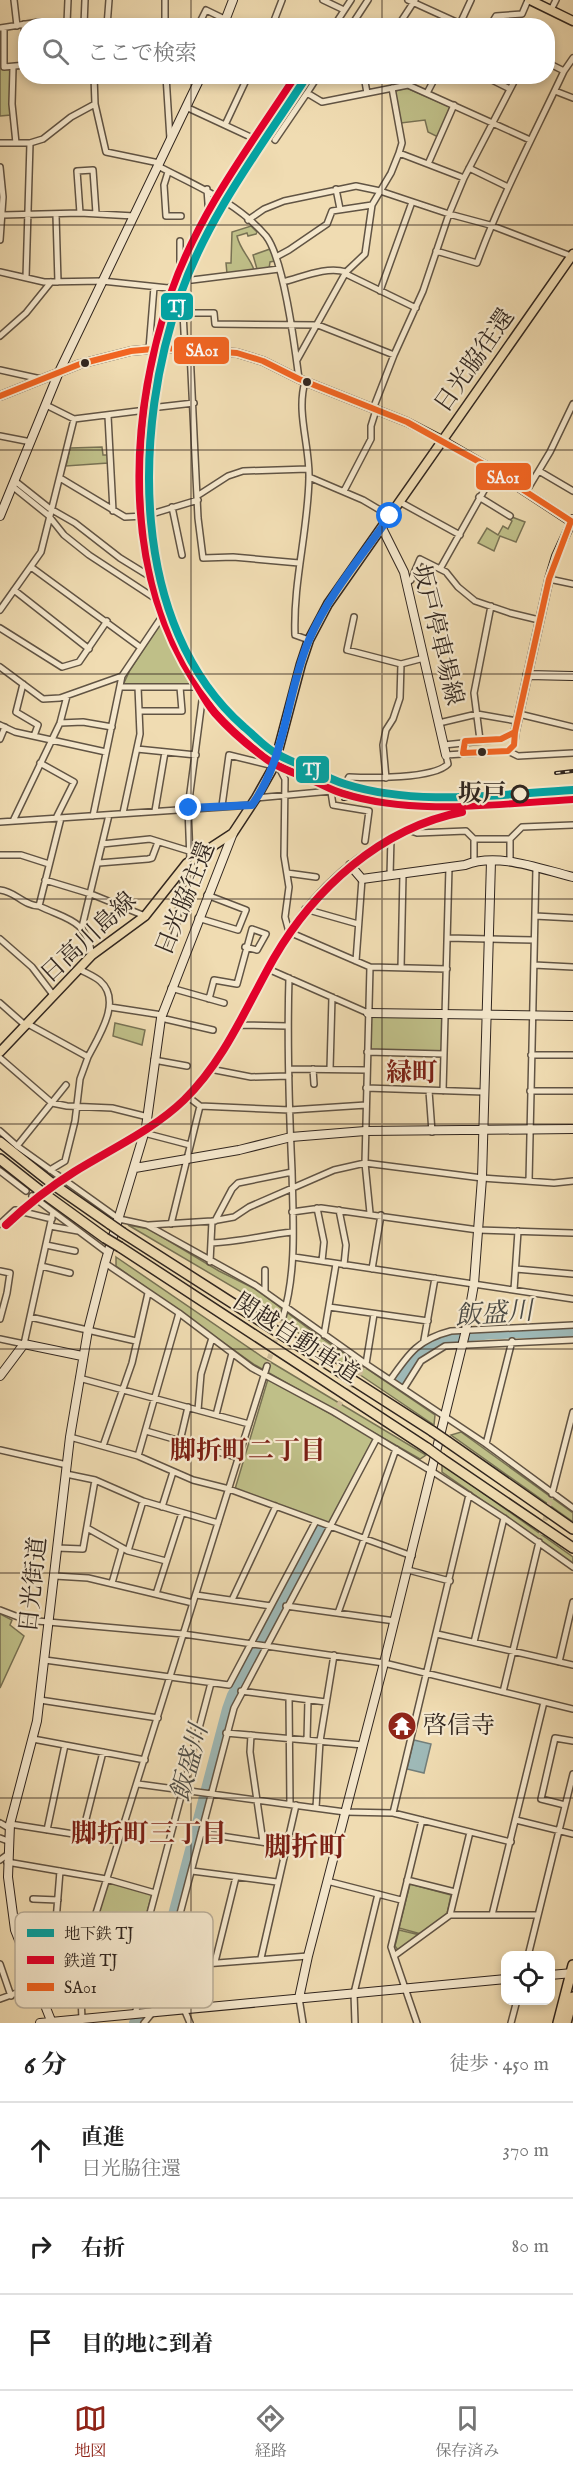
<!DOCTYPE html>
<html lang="ja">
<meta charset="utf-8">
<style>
body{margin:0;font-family:"IM FELL English","Noto Serif JP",serif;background:#f6f6f6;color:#222}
.controls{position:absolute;right:18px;bottom:18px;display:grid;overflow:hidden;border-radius:12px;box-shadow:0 3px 9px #0003}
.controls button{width:54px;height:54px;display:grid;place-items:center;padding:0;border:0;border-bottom:2px solid #e0e0e0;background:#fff;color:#222;font:30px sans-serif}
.stop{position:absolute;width:18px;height:18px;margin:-14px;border:4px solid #1a73e8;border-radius:50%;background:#fff}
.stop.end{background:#1a73e8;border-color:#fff;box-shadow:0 2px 6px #0008}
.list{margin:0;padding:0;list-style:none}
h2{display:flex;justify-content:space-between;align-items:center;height:78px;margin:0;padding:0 24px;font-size:26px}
h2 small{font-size:20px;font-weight:400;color:#767676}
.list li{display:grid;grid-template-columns:39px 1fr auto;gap:18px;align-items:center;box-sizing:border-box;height:96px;padding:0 24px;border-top:2px solid #e0e0e0}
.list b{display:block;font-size:22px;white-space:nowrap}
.list p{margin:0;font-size:20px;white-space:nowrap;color:#767676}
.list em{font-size:20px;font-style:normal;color:#767676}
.icon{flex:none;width:33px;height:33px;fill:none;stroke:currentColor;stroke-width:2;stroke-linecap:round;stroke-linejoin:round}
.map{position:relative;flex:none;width:573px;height:2023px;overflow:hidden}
.search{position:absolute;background:#fff;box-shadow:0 3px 9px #0003;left:18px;right:18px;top:18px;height:66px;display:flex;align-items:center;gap:15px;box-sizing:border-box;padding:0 21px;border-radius:24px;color:#767676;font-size:22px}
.sheet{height:366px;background:#fff}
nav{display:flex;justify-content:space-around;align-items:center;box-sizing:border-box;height:84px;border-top:2px solid #e0e0e0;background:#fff;font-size:16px;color:#767676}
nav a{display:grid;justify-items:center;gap:3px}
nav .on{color:#8f2418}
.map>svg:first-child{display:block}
</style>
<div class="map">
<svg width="573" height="2023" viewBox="0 0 573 2023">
<rect width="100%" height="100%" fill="#f0dcb2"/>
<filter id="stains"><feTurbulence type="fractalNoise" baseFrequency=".00333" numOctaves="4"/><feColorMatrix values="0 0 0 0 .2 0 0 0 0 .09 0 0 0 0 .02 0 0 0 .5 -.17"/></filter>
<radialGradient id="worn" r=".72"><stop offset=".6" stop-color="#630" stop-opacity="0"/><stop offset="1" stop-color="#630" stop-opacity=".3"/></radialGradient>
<path fill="#bfbf88" stroke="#787254" stroke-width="1.5" d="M0,30L2,32V68L10,69L11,115L0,116Z
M407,88L450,107L438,137L428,132L425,120L401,123L395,91Z
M251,226L257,232L256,234L248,236L247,233L237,236C240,250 250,257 254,270L227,274L226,263H231L232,232Z
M270,249L275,261L270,262L269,269H257L253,255Z
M102,447L103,455H108V463L66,466L70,448Z
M512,517L525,522L516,542L500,536L494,551L478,543L487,528L498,535L503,526L508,529L512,521L509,519Z
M162,621L196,684L123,685L130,670Z
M371,1016L443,1017L442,1052L370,1050Z
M115,1023L145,1030L142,1045L113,1036Z
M128,1225L149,1229L219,1271L257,1290L317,1335L435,1415L434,1425L297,1332L267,1307Z
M116,1257L264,1358L426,1455L420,1459L255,1365L116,1266Z
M268,1379L374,1438L329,1523L235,1489Z
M461,1432L573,1513V1522L451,1435Z
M442,1464L573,1557V1564L442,1472Z
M0,1614L12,1620L10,1625L24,1636L0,1688Z
M108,1882L152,1894L139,1942L94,1930Z
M410,1884L451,1895L447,1914L421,1934L399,1928Z
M399,1930L420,1935L398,1950L395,1946Z"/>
<path fill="#9eb9b7" stroke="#727e7a" stroke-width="1.5" d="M414,1740L431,1744L424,1773L407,1769Z"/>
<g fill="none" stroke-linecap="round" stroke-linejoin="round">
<path stroke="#9eb9b7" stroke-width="10" d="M399,1381C407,1369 413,1357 425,1349C450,1330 539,1334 573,1332
M134,2023L148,2001L155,1983L227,1709L232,1695L322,1527"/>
<path stroke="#cab895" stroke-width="5" stroke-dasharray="5 2.5" stroke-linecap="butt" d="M267,1366L283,1317
M334,1412L366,1364
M539,1542L552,1494"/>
<g stroke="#615444" stroke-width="8">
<path id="street" d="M14,0L17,26
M68,0L67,23L84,25L85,0
M323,0L344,10
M408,0L465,26
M551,10L556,0
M275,20L286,26
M24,24L26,54
M107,26L109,0
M165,26V0
M198,26L206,10L239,26
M272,26L282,0
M334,26L351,0
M351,26L368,0
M398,26L415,0
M459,26L471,0
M490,26L496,16L522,14L528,0
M0,28L39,22L67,23
M4,28V67L26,65
M548,63L564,71
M13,68L12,104L16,143
M94,76L95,104
M166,76L170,139
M318,76L307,93L322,102L408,85L530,140
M364,76L367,93
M484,76L510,89
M392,88L402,143L399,153
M555,91L573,98
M427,93L436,76
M186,107L259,141L300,76
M225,125L248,76
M275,140L307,93
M0,143H30L43,139L71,117L95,104L106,152L159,163
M428,164L454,105
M158,166C196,186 237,202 266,236C284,259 295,348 299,379
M0,167L3,197L0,240
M469,168L508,187
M168,172L164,185L166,216H181
M235,178L259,141
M207,189L209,217
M336,189L340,209
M80,213L77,171L93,170L96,213
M3,215L80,213L134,216
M56,215L58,282
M248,220L264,209L284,201L356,186L380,191L449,214L490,225L571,256
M436,251L477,263C501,197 534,135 564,71L573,58
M276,257L289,250L327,224L332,211L372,205
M0,272L44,282L102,281L168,288L180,282V241
M346,274L416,308
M26,278L30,143
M192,280L279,269
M283,282C303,277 326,266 346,272
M380,291L412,202
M0,336L26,313L51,282
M149,349L154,287
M185,350L183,313H214L215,324L318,325L394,355
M190,351L198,518L203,558L233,557L299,563
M297,360L346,272L365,254L372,205L391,173L399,153L464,178
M0,370L41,379
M305,382C296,412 310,447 309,478C308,531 293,582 295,635L309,640
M46,405L74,419L146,410C141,487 141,571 174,644C181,659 191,673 200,687
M159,407L194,403
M373,409L394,355L423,291L449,214L464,178L517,76
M146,410L149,393L148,380
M108,416L113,511
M0,436L31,442
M539,471L573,491
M309,477L363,500L390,516
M60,478L125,517L145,516L198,500
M15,481L49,508L75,523L120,558L154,579
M12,486L48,515L64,535L89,555L159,601
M344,491L371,439V426L376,410
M526,492L550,452L573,404
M197,496L228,476L243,471L308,469
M479,497L510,516
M400,502L460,535
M172,507L182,555
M31,567L140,647
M440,569L495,471
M549,579L573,584
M407,583L411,580L420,559L446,572L458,587L475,601L510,613L539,620
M14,590L89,649
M0,610L41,552L74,419
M354,617L347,650L401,664
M0,628L62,667L79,662L107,621
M0,667L43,699L60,698L122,676
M23,684L16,712L38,725L34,736
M120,687H200L203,693L188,808L190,860L181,890L176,929L170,948
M140,711H182L180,687
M519,714L573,727
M60,723L83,722L112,727
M439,723L477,714L517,721
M0,725L15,732L106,752
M0,739L5,727
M480,740L474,693L491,606
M137,749L196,755
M508,751L518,756L573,753
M275,760L285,779L284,856L289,887L285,917L289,932L370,967L447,969
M40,763L74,782L56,818
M386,778L383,745L386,730L393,719L400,698L401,664L424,658
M331,792L333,805L369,811L365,841
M256,798L342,790L349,777C369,778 434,779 448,764L446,755L508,751L514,745L516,735L515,732L501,739L444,745
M222,806L229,755L274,766
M155,811L165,752
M123,813L140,734L138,687
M93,816L122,676L163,615
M13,821L60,723L67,696
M0,822L252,805
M102,844L150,839L189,851
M0,855H21L49,864
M474,862V839H510
M510,862V839L522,827L573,825
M99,863L148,859L152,858L158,842
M287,873L316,877
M390,876L391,837
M45,880L91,894L145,916
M0,890C15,891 24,906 39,906C68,920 86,919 92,955
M39,906L61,818
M305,909L358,924
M535,916L573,918
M198,918L238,930L246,910L207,895
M82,927L109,815
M448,938L534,940
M0,939L32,967L54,996
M356,961L362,879
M534,965L573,967
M401,968L403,874
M79,969C86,973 94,976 100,981C123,1001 98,1037 88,1057
M268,969L368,1013
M171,988L224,1003
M209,999L214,980L237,984L252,929L266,934L257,950L245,947
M0,1003L26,1026
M110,1007L162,1015
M161,1018L213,1030
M28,1024L88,1057L80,1079L75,1121L65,1161L50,1170
M238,1025L287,1026
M367,1052L444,1054
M531,1055H573
M0,1058L52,1103L67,1106L112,1108L148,1117
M154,1060L187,1066
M210,1069L251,1077L289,1076
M289,1069L367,1070
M313,1069L314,1084
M330,1069L332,997
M366,1088L484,1092
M429,1091L432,1132
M443,1091L449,867
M530,1091H573
M187,1096L200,1106L290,1110L366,1105
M146,1127C220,1088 247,999 289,933C317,888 360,850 408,830L417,833L466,831L474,839
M0,1131L17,1146L119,1219L147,1225L255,1285L366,1364L486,1444L573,1508
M144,1133L190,1145
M17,1146L66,1085
M0,1171L26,1191
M529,1181L536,868
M32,1196L108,1253
M317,1208L324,1242L322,1261
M339,1210L346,1245L344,1265
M292,1212L321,1208L478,1230L573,1233
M370,1213L365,1163L370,967
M215,1221L232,1189L238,1183L292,1172
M0,1224L15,1210L52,1219
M171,1224L200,1106
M149,1225L212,1221L234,1217L249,1207L334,1170L365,1163L482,1178L554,1183L573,1181
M50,1226L78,1231
M212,1243C239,1242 265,1235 292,1232
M46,1245L75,1251
M294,1257L573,1299
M210,1262L212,1221
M105,1263L179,1313L252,1368L334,1412L433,1472L504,1518L573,1567
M41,1266L70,1273
M372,1269L381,1215
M516,1269L573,1274
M0,1271L10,1273L7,1293L0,1319
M514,1290L518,1231
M265,1292V1270
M329,1307L428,1321
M30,1317L136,1341
M283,1317C297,1270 293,1220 292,1171C289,1107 287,1042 289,978
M324,1335L336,1264
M0,1339L24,1344L53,1212
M424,1340L435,1278
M366,1364L374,1314
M79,1378L249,1424
M391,1379C409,1353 419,1339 451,1331L573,1325
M404,1388L421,1361L445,1346L573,1340
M198,1410L201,1374L212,1338
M216,1415L232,1353
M146,1431L239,1458
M70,1437L138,1456L193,1480L229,1489L412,1556
M180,1441L188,1407
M486,1444L512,1341
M103,1446L132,1363L148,1293
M0,1450L67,1465
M138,1456L179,1313
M66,1474L95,1480L143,1501L218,1523
M552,1494L573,1412
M162,1507L173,1472
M87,1528L128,1551L166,1561
M57,1548L83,1549L95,1480
M128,1551L143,1501
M408,1570L450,1581
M55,1576L88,1578L193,1603
M112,1583L122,1548
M156,1594L182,1513
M196,1595L271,1606
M232,1600L276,1506
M286,1606L395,1621
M0,1610L26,1620L183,1634L384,1663L573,1709
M338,1613L396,1449
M437,1634L573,1665
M474,1642L504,1518
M45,1660L229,1685L316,1521
M559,1662L573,1602
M241,1691L326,1702
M503,1692L539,1542
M289,1698L290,1804
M40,1700L158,1718
M226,1733L363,1745
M251,1735L250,1752L263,1842
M33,1739L145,1760
M307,1740L308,1700
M138,1784L345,1812L393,1813L511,1842
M565,1805L541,1799L555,1738L573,1741
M316,1808L320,1741L334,1655
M393,1813L469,1495
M516,1820L573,1834
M0,1823L9,1828
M10,1824L118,1841
M47,1830L65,1745
M201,1833L287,1846
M82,1835L103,1752
M0,1838L8,1841
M0,1860L7,1855
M7,1862L106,1879L155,1893
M192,1871L277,1882
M407,1880L455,1892
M327,1881L401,1900
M33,1899L58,1900
M450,1915L470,1832
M492,1915L544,1702
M54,1946L60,1871
M22,1950L87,1944
M394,1956L450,1915H538
M528,1956L573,1774
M261,1958L296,1805
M215,1962L236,1877
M0,1964L11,1996
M166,1967L308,1956
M135,1970L211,1683
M80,1974L151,1968L135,2013
M299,1998L303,2023
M0,1999L36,1986
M184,2009L190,2023
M82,2019L80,1974L82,1958L267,1366
M144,2023L153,2012L166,1967L234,1708L377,1438
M355,2023L354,1993L378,1894
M417,2023L391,1947L422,1820
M511,2023L517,2000"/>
</g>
<g stroke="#31261f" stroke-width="10">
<path id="secondary" d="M223,26L233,0
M0,396L80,364L131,351L164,348L237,353L263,361L299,379L407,422L442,440L485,465L573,523
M0,516L59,372L201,76
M382,528L404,572L446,755
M527,675L573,676
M515,732L549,579L556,556L573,519
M350,865L362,879L465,865C498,852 540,869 573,877
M368,1013L573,1016
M135,1168L239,1150L291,1137L365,1131L573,1129
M0,1376L24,1344L82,1356
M550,1975L573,1973
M299,1998L308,1956L384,1663L466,1330L474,1284L482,1178L491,861
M40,2023L506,1979
M52,2023L15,1930L8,1877L10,1824L37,1721L70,1437L88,1330L105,1263L146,1127L161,1018L233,833"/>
</g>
<g stroke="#31261f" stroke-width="11">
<path id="primary" d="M530,0L573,21
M0,1052L92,955L145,916L187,863L233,833L256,798L274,766L301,664L309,640L328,604L573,254"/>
</g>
<g stroke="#31261f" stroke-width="12">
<path id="highway" d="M0,1142L54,1185L110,1224
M0,1159L43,1193L105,1238
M123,1233L432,1431
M120,1247L427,1448
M448,1442L573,1529
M442,1459L573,1548
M558,2023L573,1965
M566,2023L573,1997"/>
</g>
<use href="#street" stroke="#f5e8cd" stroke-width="5"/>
<use href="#secondary" stroke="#f5e8cd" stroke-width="8"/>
<use href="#primary" stroke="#f0dcb2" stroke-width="8"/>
<use href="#highway" stroke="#f0dcb2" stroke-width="9"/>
<g stroke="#31261f" stroke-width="4">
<path id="rail" d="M556,773L573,771
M343,799L509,798"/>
</g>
<use href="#rail" stroke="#f5e8cd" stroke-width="1.5" stroke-dasharray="4.5" stroke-linecap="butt"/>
<g stroke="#31261f" stroke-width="12" stroke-linecap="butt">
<path id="highway-bridge" d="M110,1224L123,1233
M105,1238L120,1247
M432,1431L448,1442
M427,1448L442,1459"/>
</g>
<use href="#highway-bridge" stroke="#f0dcb2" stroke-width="9"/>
<g stroke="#f5e8cd" stroke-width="10">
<path id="bus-1" d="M0,396L80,364L131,351L164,348L237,353L263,361L299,379L407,422L485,465L571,521L549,579L515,732
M515,732L514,745L508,751L463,753L465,741L501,739Z"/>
</g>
<use href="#bus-1" stroke="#f26522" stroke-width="6"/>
<g stroke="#f5e8cd" stroke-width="12">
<path id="rail-1" d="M296,76C251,145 199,213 172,291C129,416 121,567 195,682C201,692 207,704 215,713C230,730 250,747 268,760C281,769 298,774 312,780C322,784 332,790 342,793C415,816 498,803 573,799
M6,1225C27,1205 50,1187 74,1172C111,1149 153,1130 184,1100C225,1060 246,1007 274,958C314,889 381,828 462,812"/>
</g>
<use href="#rail-1" stroke="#e4002b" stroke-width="8"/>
<g stroke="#f5e8cd" stroke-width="12">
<path id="metro-1" d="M307,76C262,146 209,214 181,293C133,427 128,625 244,727C254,735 265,748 277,754C289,761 303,766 316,771C325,776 335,781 345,784C417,807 499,794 573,790"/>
</g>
<use href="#metro-1" stroke="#03a3a3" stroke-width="8"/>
</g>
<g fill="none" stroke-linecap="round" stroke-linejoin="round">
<path stroke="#1a73e8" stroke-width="8" d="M189,808L252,805C287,756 286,694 309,640C329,594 362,556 390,516"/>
</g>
<path fill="none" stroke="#31261f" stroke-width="1.5" stroke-opacity="0.55" d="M191,0V26M382,0V26M191,76V2023M382,76V2023M0,225H573M0,450H573M0,674H573M0,899H573M0,1124H573M0,1349H573M0,1573H573M0,1798H573"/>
<defs>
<g id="temple-disc" transform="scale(1.5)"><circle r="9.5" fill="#8f2418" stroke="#f5e8cd"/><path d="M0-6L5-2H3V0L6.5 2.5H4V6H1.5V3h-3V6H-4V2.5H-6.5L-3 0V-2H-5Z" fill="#fff"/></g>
</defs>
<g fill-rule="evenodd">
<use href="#temple-disc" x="402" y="1726"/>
</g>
<g fill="#31261f" stroke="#f5e8cd" stroke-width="2">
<circle cx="85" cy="363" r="5"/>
<circle cx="307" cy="382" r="5"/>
<circle cx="482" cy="752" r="5"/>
</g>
<circle fill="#f5e8cd" stroke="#31261f" stroke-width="3" cx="520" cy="794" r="8"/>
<g text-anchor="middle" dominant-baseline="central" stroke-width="4.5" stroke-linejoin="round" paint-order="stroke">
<g font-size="24" fill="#31261f" stroke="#f5e8cd">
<text transform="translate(475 361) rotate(-55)">日光脇往還</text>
<text transform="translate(437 635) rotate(76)">坂戸停車場線</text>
<text transform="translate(186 899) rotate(-68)">日光脇往還</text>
<text transform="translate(89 938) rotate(-43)">日高川島線</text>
<text transform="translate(296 1339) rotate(33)">関越自動車道</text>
<text transform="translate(34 1585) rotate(-84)">日光街道</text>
</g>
<g font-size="24" font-weight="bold" fill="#31261f" stroke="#f5e8cd" text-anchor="end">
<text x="506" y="794">坂戸</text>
</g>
<g font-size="24" fill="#31261f" stroke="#f5e8cd" text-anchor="start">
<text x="423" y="1726">啓信寺</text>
</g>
<g font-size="26" font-weight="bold" fill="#7a1f14" stroke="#f5e8cd">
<text x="412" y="1073">緑町</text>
<text x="248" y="1451">脚折町二丁目</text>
<text x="149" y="1834">脚折町三丁目</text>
</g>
<g font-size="26" font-style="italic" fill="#4c4b45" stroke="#f5e8cd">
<text transform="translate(494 1314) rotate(-4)">飯盛川</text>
<text transform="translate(190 1763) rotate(-75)">飯盛川</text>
</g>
<g font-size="27" font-weight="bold" fill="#7a1f14" stroke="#f5e8cd">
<text x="305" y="1849">脚折町</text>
</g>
</g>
<rect x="15" y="1912" width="198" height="96" rx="9" fill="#f5e8cd" stroke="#baae99" stroke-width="1.5"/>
<rect x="27" y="1929" width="27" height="8" fill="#03a3a3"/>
<rect x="27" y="1956" width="27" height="8" fill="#e4002b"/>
<rect x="27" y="1983" width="27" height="8" fill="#f26522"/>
<g font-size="16" fill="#31261f">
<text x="64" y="1939">地下鉄 TJ</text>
<text x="64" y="1966">鉄道 TJ</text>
<text x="64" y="1993">SA01</text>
</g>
<g stroke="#f5e8cd" stroke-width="2">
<rect x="160" y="292" width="34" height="29" rx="6" fill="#03a3a3"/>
<rect x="173" y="336" width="57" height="29" rx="6" fill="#f26522"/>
<rect x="475" y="462" width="57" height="29" rx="6" fill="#f26522"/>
<rect x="295" y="755" width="35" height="29" rx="6" fill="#03a3a3"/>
</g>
<g font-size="16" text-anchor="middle" font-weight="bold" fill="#fff">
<text x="177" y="312">TJ</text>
<text x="202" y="356">SA01</text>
<text x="503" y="483">SA01</text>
<text x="312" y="775">TJ</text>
</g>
<rect width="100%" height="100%" filter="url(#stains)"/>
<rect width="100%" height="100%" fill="url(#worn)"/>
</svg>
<div class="controls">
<button><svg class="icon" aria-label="locate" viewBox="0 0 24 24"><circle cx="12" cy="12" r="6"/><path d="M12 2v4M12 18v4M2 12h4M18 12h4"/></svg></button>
</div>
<div class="stop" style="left:390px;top:516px"></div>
<div class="stop end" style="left:189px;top:808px"></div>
<div class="search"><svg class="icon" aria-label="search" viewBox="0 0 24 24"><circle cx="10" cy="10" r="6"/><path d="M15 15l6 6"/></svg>ここで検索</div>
</div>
<section class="sheet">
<h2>6 分<small>徒歩 · 450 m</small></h2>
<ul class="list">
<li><svg class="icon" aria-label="ahead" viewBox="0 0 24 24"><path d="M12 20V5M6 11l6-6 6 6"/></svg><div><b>直進</b><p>日光脇往還</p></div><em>370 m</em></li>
<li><svg class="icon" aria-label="right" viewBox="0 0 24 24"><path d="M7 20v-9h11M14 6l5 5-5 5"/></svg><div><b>右折</b></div><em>80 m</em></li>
<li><svg class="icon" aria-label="arrive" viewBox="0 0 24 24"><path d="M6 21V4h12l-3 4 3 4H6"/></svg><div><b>目的地に到着</b></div></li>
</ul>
</section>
<nav>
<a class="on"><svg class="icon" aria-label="map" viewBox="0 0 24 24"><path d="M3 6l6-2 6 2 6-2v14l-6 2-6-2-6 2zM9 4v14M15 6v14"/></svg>地図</a>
<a><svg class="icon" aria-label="directions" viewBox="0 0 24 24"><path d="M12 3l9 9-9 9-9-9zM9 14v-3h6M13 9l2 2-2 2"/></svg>経路</a>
<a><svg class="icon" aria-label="saved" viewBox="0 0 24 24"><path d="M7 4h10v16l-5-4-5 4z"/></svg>保存済み</a>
</nav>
